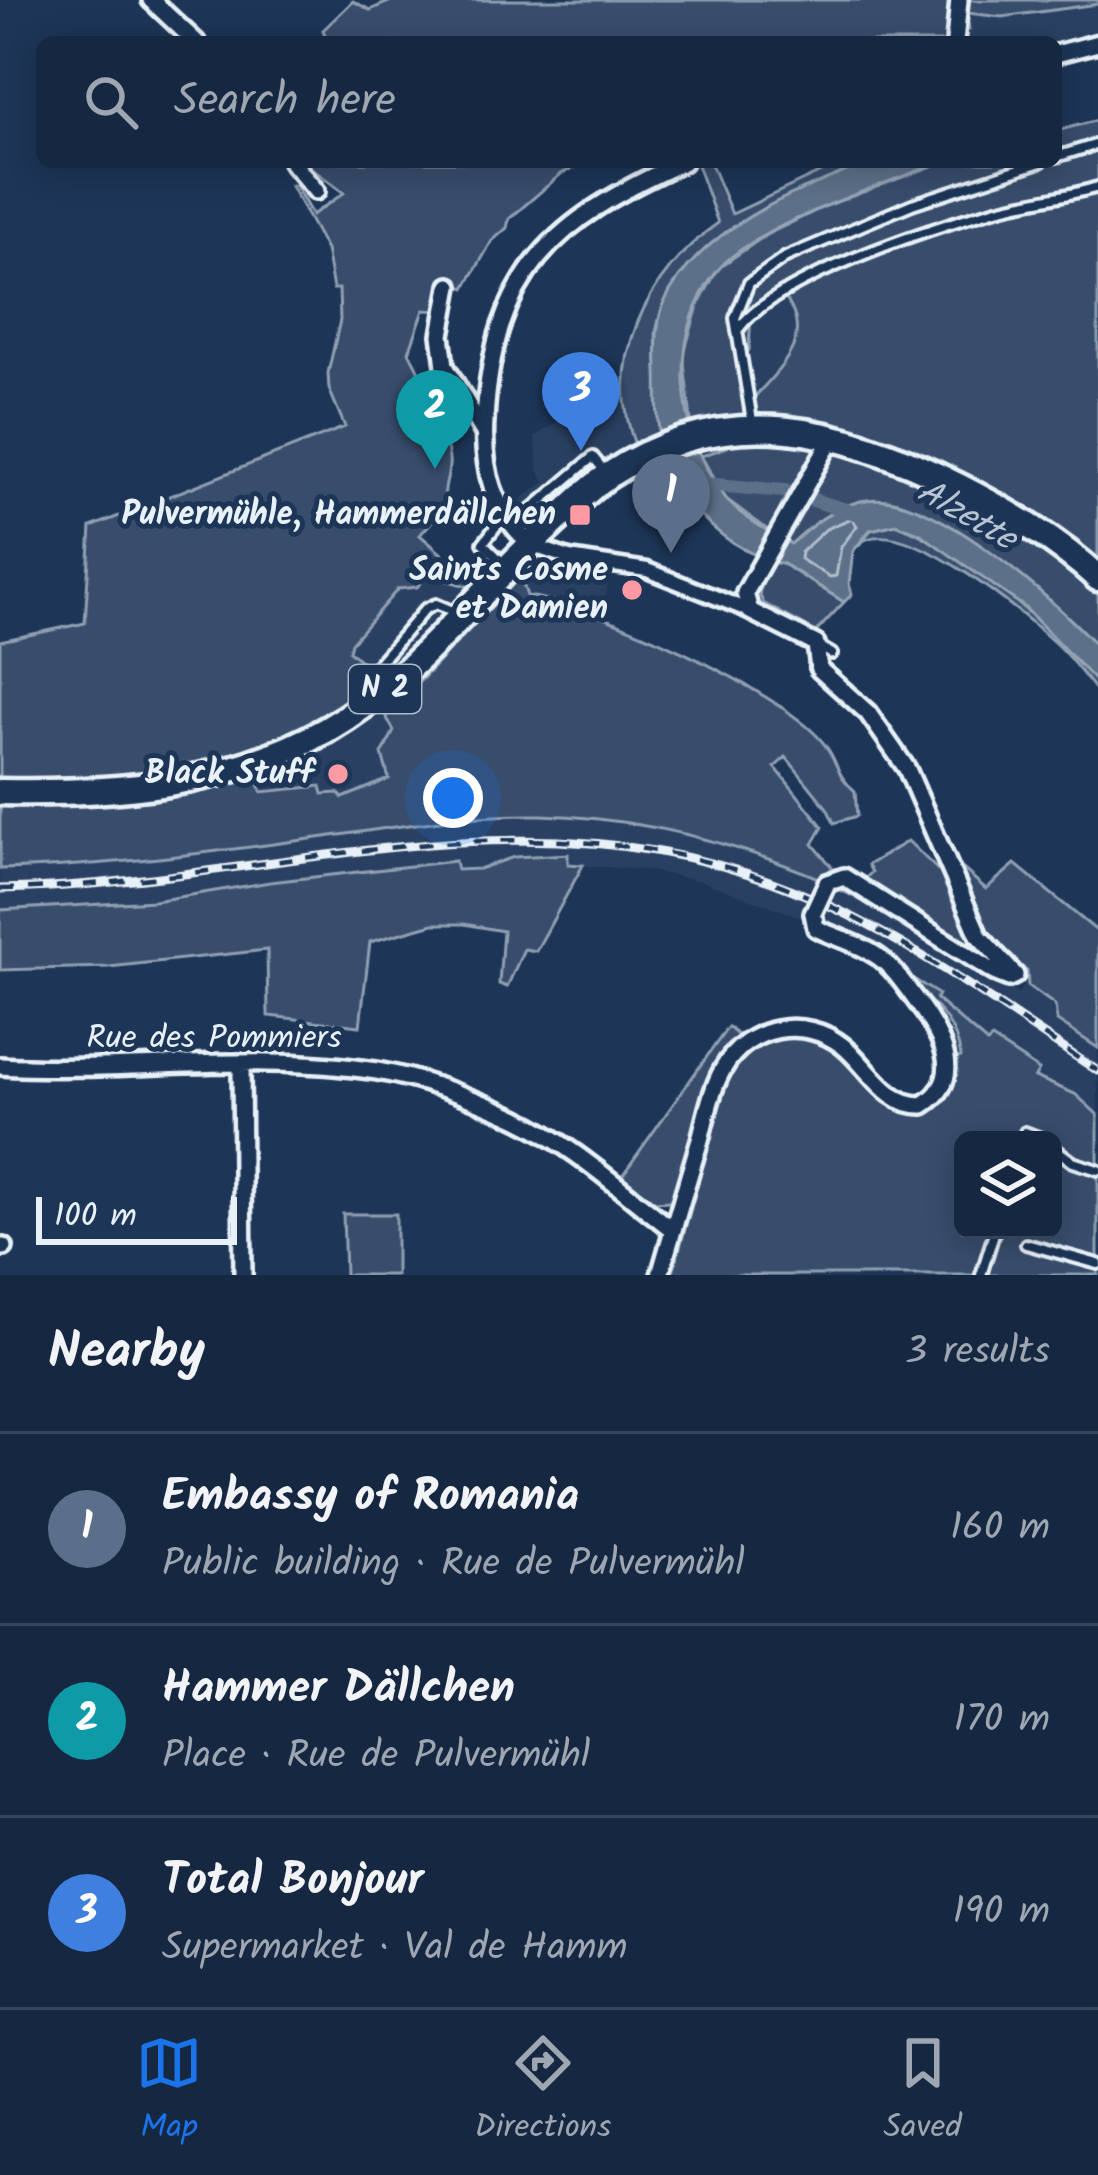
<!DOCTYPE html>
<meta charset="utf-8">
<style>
body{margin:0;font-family:Kalam,sans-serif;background:#1f3048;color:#f1f3f6}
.controls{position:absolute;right:36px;bottom:36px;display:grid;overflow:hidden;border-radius:18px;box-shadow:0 6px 30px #0003}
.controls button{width:108px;height:108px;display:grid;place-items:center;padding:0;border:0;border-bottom:3px solid #35445a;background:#162841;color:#f1f3f6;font:60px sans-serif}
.scale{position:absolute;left:36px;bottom:30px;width:201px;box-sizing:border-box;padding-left:12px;border:6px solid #e8f1f8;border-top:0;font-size:33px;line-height:42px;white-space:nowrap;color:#e8f1f8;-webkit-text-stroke:9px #1d3557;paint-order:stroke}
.you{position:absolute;left:453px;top:798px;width:42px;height:42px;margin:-30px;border:9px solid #fff;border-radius:50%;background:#1a73e8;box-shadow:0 0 0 18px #1a73e833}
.badge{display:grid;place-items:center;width:78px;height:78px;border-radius:50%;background:#1a73e8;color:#fff;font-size:39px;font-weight:700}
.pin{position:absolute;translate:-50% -99px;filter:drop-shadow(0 3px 6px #0008)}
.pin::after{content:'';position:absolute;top:63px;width:42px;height:36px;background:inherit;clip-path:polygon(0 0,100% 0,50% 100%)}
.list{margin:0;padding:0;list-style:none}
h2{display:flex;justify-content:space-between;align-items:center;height:156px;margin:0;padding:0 48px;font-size:51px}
h2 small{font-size:39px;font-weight:400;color:#9ea6b1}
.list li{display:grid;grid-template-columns:78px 1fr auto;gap:36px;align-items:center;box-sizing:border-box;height:192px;padding:0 48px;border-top:3px solid #35445a}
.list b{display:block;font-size:45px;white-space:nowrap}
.list p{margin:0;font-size:39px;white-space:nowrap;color:#9ea6b1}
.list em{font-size:39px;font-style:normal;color:#9ea6b1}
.icon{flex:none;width:66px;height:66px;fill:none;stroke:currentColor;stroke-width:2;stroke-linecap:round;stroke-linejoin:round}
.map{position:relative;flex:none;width:1098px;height:1275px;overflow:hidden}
.search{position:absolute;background:#162841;box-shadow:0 6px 30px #0003;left:36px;right:36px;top:36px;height:132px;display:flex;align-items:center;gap:30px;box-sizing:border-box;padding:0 42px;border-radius:18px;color:#9ea6b1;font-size:45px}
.sheet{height:732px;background:#162841}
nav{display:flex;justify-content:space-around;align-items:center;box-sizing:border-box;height:168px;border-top:3px solid #35445a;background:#162841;font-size:33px;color:#9ea6b1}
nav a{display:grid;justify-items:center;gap:6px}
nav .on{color:#1a73e8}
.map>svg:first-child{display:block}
</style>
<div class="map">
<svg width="1098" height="1275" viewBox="0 0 1098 1275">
<rect width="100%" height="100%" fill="#1d3557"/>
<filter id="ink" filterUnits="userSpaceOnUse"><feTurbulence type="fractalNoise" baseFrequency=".00833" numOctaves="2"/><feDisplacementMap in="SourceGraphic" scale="24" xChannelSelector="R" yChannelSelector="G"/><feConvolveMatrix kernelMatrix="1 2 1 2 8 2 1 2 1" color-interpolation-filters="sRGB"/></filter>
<g filter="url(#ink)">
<path fill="#2a4162" d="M1098,4V33L1056,42H967L966,13L1002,17Z
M782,293L795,309L800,329L784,363L749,404L741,357L749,350L751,313Z
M625,384L628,427L636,448L600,466L532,525H526L511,506L545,482L539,473L535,437L587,399Z
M530,544L611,565L602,619L557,600L527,596L515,582L406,696L385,712L394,731L390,779L343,798L323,794L320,786L262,793L247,753L354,698L378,675L349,651L351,642L398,588L427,574L470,587L482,596Z
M546,815L626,823L716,841L786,865L886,912L1018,993L1025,984L1055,1005L1057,1021L1098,1048V1115L1075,1094L1034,1077L1038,1069L993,1039L987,1043L935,999L938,995L824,926L809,912L806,919L701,881L645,870L567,864L568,855L514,857L479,869L457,870L454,861L271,882L154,901L0,910V869L127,863L421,822Z"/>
<path fill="#374d6c" stroke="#909fb2" stroke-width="3" fill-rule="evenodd" d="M393,0H1098V4L1002,17L967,13L969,30L957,32L952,42H328L323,30L353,1L370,10Z
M1098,120V647C1049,595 994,551 930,519C917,512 902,501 888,500C850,496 818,519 791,544L784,540L822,476L809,469L772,533L726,499L701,456L727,447L722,432L692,427L683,356L698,306L718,268L766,235L826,206L942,162H1056V131ZM782,294C818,337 780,368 750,402L741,357L749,350L751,313L737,330L741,300L756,309Z
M303,162H586L561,174L509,219L507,228L492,241L465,288L449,282L440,311L424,310L409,352C426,385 444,421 449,459C451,475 441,489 446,505L420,535L443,555L429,573L443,579L461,569L468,574L473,569L470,563L483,556L487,560L482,576L470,587L427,575L417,587L398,589L351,643L349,651L378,675C346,712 292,733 248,753L262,792L321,786L323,794L338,793L343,798L389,779L382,754L394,731L384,713L406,696L515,582L523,584L527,596C592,604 786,692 825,745C839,763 835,774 855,791L857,816L834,823L827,808L786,757L775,767L823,827L813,844L832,867L823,880C735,843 637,817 540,815C466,814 398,827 325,837C216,852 111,866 0,869V641L85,623L91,527L345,427L329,389L328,373L340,320L339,289H333L326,250L291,186L295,185L312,215L344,193Z
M696,162H710L732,214L842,162H869L768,207L661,311L656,332L660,437L636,448C603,362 646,274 718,223Z
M896,524C968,552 1049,626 1098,684V694C1085,677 1072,659 1056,644C1023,613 913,521 867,539C861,541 857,547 853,551L871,530Z
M771,563H781L844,602L816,632L763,603L759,593Z
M908,841L944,876H954L963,869L986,889L1015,864L1098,932V1048L1057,1021L1055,1005L1028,986L1027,971L1007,962L1015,975L834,887L857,886L872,872L868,865Z
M568,854V864L583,865L536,951L524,949L507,987L499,984L503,931L464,924H433L370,942L360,1026L268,1016L267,950L109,967L0,970V910L154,901L270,882L455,861L457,870L479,869L514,857Z
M900,971L938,994L936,999L987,1043L992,1039L1039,1070L1035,1077L1075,1094L1098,1115V1275H672L725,1088C732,1070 743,1055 761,1046C780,1035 804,1035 824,1045C868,1067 933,1181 954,1059L961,1057C953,1012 927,1002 900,971ZM963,1140H1053V1230H963Z
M728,1027L740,1037L713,1069L675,1195L669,1201L655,1202L622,1176Z
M343,1214H396V1275H345Z"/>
<path fill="#5d7089" stroke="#95a4b5" stroke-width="3" d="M869,162H942C887,183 753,226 718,270C667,331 677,435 723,495C740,517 768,531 791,544C812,525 832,508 861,501C927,484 1055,601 1098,647V684L1024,607L919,533L896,524L870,530L853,551L849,584L852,594L844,602L782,563C766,563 753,554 740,547C701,525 668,480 660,437C656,417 658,393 657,372C656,344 655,316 670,291C712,222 797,191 869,162Z"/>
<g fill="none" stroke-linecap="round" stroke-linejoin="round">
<path stroke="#b0bdcc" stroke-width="3" d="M852,518L857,526L841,547L836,576L830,577L800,559L801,552L826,529Z"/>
<path stroke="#5d7089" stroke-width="14" d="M704,484L784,491L855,513"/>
<g stroke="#e8f1f8" stroke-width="16">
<path id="service" d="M1056,157L1098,144
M737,331C771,279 935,227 997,209C1030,200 1065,197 1098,187
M753,427L735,318L749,283L786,257L912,204L1041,162
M504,516L483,543L505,565
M512,526L593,457L607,474
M817,645L832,654
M390,676L378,664L425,609L436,604L455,612
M1025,1132L1046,1140
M1053,1147L1073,1162L1098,1170
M1026,1244L1098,1264
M981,1275L995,1230"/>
</g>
<g stroke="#e8f1f8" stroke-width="21">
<path id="pedestrian" d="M531,545L569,558L647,570L750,611"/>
</g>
<g stroke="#e8f1f8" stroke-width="24">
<path id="minor" d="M151,0L196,42
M955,42L959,0
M1056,54L1098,43
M292,162L316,191
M450,286L441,335L445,366L484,433
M530,544C493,510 482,470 485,420C493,272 554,220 683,162
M827,883L844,877L994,972L1009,978L1015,975L979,936L907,769L868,713L819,669L816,644L750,611L745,593L834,435
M0,1066C124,1073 255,1052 377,1071C424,1079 473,1098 516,1118C573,1145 623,1192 673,1230
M241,1066L243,1275
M0,1247H4
M660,1275C673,1230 686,1185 700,1140C706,1117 711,1090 723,1069C747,1026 804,1015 843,1046C869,1067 886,1106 923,1105C969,1077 938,1030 915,999C904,984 892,966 877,956C858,943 836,938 816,928L813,913"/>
</g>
<g stroke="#e8f1f8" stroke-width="33">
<path id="primary" d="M0,792C114,794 224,787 326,730C415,679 473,597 547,529C567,511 586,490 609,475C728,397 845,428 962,488C1010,513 1057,540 1098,578"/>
</g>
<use href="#service" stroke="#1d3557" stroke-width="8"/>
<use href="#pedestrian" stroke="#1d3557" stroke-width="12"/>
<use href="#minor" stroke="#1d3557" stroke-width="15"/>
<use href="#primary" stroke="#1d3557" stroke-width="24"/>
<g stroke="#e8f1f8" stroke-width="9">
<path id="rail" d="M0,889C274,884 525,781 793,890C903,934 999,1007 1098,1071"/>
</g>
<use href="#rail" stroke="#1d3557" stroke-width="4.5" stroke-dasharray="14" stroke-linecap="butt"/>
<g stroke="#e8f1f8" stroke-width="24" stroke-linecap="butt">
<path id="minor-bridge" d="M813,913L827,883"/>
</g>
<use href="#minor-bridge" stroke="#1d3557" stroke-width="15"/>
</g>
</g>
<g fill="#ff9aa2" stroke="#1d3557" stroke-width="4.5">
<rect x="568" y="503" width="24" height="24" rx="6"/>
<circle cx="632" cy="590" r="12"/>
<circle cx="338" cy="774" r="12"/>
</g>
<g text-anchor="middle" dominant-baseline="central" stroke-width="10" stroke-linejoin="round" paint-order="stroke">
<rect fill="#1d3557" stroke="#abb9c8" stroke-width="3" x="349" y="665" width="72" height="48" rx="9"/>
<g font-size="30" font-weight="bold" fill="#e8f1f8">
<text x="385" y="689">N 2</text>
</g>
<g font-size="33" font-weight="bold" fill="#e8f1f8" stroke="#1d3557" text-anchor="end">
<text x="556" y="515">Pulvermühle, Hammerdällchen</text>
<text x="608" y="571">Saints Cosme<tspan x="608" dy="38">et Damien</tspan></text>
<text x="314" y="774">Black Stuff</text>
</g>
<g font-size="33" fill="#e8f1f8" stroke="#1d3557">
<text x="214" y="1039">Rue des Pommiers</text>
</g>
<g font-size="36" font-style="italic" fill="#b7c4d1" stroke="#1d3557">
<text transform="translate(966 516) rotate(30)">Alzette</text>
</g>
</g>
</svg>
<div class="controls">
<button><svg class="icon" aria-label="layers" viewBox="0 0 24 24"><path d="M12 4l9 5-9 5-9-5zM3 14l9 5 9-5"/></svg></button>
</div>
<div class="scale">100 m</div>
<div class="you"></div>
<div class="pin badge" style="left:671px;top:553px;background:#5c6f8a">1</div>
<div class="pin badge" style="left:435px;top:469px;background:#0f9aa8">2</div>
<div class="pin badge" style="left:581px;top:451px;background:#3f7fe0">3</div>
<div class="search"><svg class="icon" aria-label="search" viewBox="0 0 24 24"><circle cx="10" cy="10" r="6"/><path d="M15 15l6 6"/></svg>Search here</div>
</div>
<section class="sheet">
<h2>Nearby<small>3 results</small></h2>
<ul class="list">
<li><span class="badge" style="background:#5c6f8a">1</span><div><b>Embassy of Romania</b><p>Public building · Rue de Pulvermühl</p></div><em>160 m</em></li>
<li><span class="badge" style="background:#0f9aa8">2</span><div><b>Hammer Dällchen</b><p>Place · Rue de Pulvermühl</p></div><em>170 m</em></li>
<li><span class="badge" style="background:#3f7fe0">3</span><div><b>Total Bonjour</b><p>Supermarket · Val de Hamm</p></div><em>190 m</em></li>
</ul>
</section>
<nav>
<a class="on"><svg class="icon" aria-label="map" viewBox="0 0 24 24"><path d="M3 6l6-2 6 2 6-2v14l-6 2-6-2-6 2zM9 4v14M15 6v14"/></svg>Map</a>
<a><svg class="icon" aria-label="directions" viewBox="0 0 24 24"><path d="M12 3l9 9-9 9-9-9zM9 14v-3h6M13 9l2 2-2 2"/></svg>Directions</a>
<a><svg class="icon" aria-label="saved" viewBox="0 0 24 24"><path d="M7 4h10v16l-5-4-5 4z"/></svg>Saved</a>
</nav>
